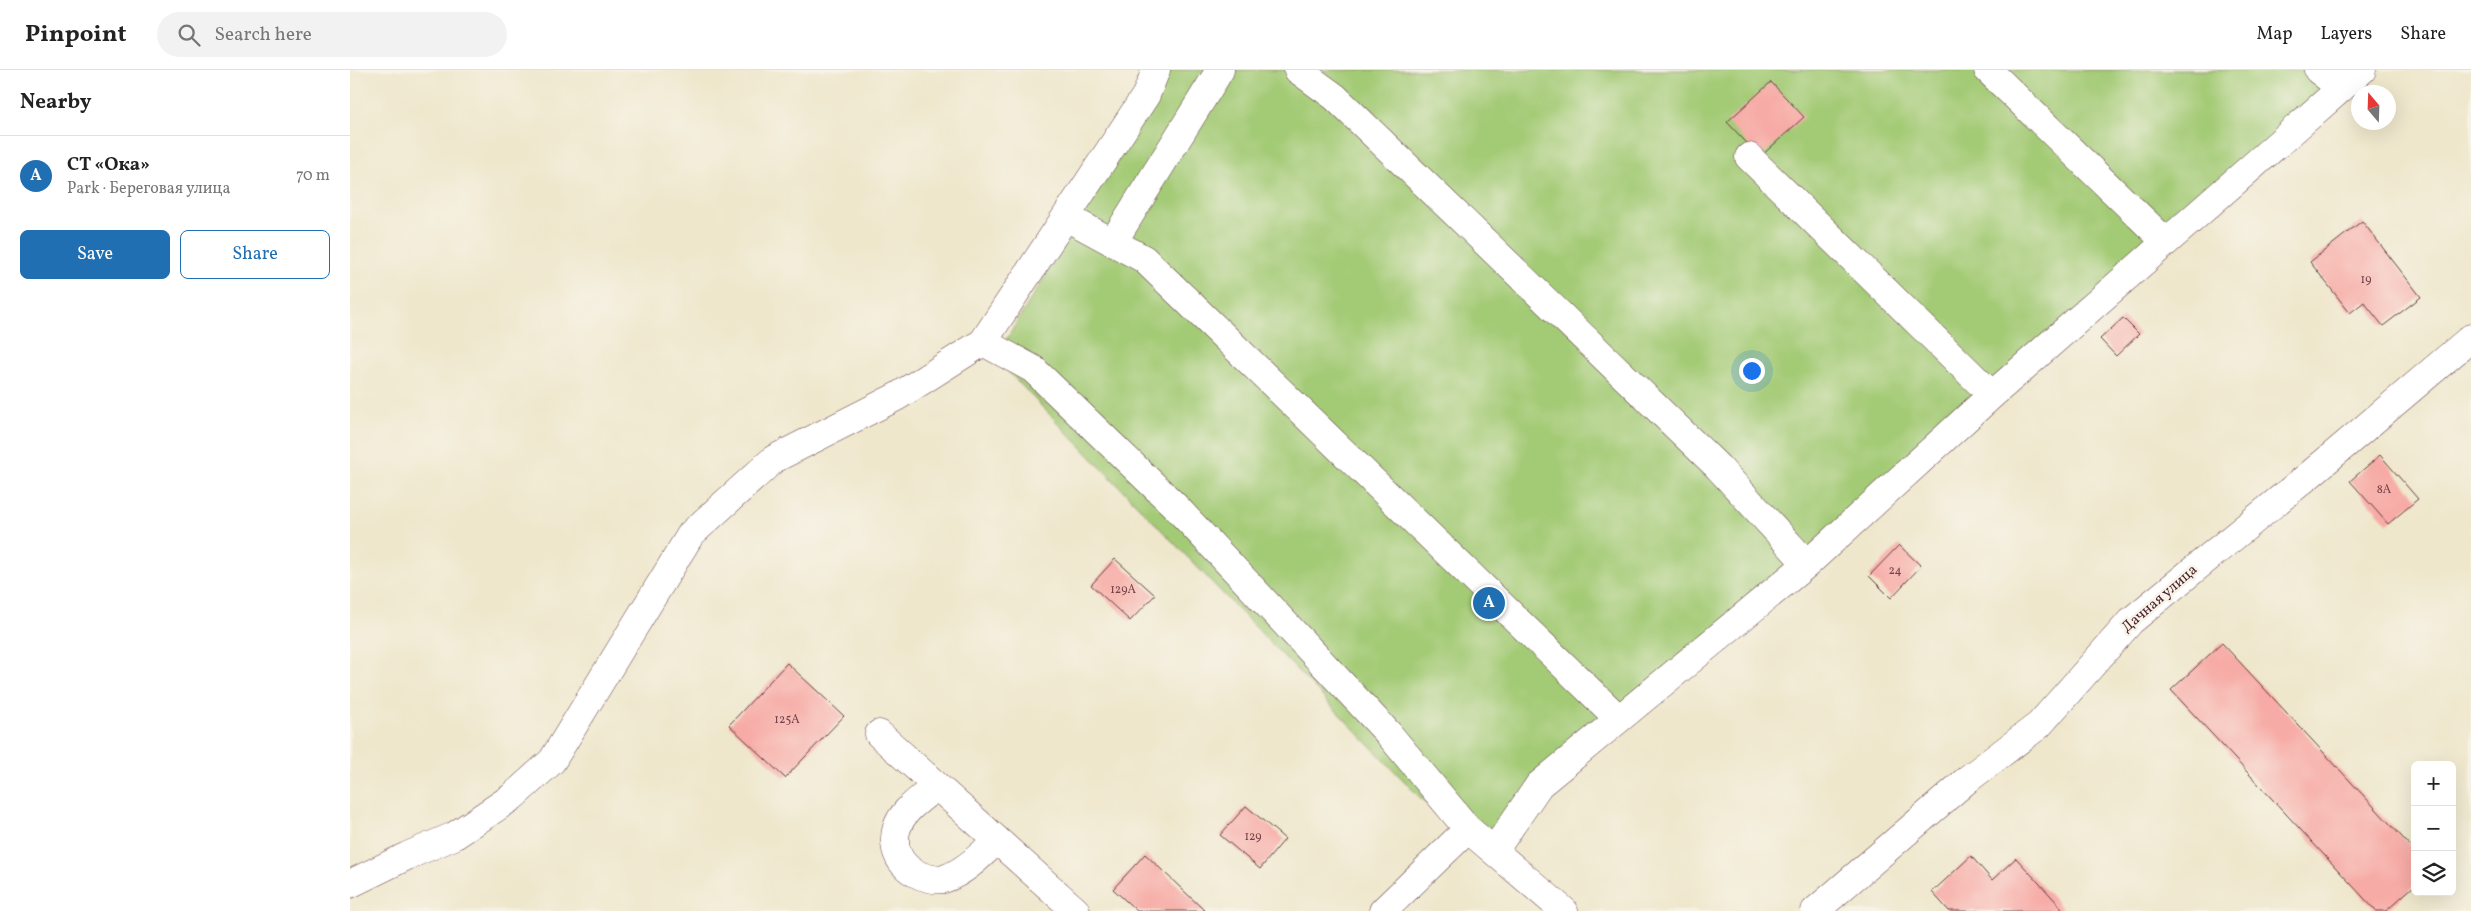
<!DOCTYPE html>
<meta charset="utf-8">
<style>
body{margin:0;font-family:Vollkorn,serif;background:#f2f2f2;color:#222}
.controls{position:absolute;right:15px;bottom:15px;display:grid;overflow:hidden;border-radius:8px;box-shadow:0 5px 20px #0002}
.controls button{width:45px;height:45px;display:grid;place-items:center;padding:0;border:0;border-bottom:1px solid #e0e0e0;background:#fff;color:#222;font:25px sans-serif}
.compass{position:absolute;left:2001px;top:15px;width:45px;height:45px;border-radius:50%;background:#fff;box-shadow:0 5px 20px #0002;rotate:341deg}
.you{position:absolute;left:1401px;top:300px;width:18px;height:18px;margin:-12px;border:4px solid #fff;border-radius:50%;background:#1a73e8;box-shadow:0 0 0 8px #1a73e833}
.badge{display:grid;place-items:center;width:32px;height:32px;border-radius:50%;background:#1f6fb2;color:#fff;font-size:16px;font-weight:700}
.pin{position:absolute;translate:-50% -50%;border:2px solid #fff;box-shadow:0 1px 5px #0006}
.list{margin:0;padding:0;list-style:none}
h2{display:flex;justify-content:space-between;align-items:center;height:65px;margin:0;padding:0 20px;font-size:21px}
h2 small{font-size:16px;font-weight:400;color:#767676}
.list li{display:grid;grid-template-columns:32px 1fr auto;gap:15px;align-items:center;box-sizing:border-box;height:80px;padding:0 20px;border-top:1px solid #e0e0e0}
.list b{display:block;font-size:19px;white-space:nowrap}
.list p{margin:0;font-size:16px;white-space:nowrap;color:#767676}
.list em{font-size:16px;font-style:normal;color:#767676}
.actions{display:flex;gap:10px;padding:15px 20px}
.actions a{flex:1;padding:11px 0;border:1px solid #1f6fb2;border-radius:8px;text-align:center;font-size:18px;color:#1f6fb2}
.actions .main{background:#1f6fb2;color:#fff}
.icon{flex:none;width:28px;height:28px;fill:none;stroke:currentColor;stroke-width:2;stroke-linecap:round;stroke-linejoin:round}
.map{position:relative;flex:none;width:2121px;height:841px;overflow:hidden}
header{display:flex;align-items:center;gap:30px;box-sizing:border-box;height:70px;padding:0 25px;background:#fff;border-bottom:1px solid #e0e0e0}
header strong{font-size:24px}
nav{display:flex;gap:28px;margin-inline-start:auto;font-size:18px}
.search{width:350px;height:45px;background:#f2f2f2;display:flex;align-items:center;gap:12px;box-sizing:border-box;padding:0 18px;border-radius:28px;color:#767676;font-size:19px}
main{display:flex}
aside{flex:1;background:#fff}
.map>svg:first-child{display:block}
</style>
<header>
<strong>Pinpoint</strong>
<div class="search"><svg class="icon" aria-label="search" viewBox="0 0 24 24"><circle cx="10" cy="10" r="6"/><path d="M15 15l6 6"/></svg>Search here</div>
<nav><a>Map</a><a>Layers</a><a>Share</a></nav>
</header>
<main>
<aside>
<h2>Nearby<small></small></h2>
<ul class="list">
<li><span class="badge">A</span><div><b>СТ «Ока»</b><p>Park · Береговая улица</p></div><em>70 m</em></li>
</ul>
<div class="actions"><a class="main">Save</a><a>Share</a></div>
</aside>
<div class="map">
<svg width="2121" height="841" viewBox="0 0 2121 841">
<rect width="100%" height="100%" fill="#f7f3e8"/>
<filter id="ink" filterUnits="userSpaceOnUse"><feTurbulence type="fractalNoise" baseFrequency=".02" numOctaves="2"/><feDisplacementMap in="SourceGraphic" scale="10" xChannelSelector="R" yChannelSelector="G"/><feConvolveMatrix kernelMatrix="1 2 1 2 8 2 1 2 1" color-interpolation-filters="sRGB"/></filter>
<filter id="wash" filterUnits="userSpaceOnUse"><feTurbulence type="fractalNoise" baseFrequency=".0096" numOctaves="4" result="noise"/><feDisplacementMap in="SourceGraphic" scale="20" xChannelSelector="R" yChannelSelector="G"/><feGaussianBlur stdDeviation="1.12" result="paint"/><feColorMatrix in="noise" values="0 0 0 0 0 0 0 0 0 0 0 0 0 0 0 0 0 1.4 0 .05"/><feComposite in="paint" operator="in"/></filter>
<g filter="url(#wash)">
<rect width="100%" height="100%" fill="#efe7cc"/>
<path fill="#a3ca74" stroke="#767450" d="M821,0H1997L1120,779L645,288Z"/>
<g id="blocks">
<path fill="#f7aba6" d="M1421,12L1454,47L1410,87L1377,52Z
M2012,151L2071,227L2033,256L2014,232L2000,243L1960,192Z
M1773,248L1789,264L1766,286L1750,269Z
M2030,385L2068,429L2038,454L2000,411Z
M1549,475L1571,496L1541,528L1519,506Z
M765,489L805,525L780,551L741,515Z
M1872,573L2065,781V815L2036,841H2026L1821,620Z
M437,593L494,646L435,708L379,655Z
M896,736L935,769L910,799L870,765Z
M795,784L855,841H787L763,819Z
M1621,786L1642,810L1666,788L1712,838L1709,841H1599L1582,822Z"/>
</g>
</g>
<g filter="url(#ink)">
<use href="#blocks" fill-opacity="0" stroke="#633d43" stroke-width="1"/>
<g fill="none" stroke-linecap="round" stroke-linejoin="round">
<g stroke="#633d43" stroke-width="29">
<path id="minor" d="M948,0L985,27L1368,397L1457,494
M1638,0L1815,171
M1968,0L1991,18
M1399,87L1642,325
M716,147L794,189L1269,649
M763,172L870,0
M633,272L796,25L806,0
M529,664L726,841
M586,716C577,724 565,732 557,741C539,761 541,790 565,803C572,807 586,811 594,809C615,802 631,785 647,770
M1144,781L1189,715L1457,494L1642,325L2012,0
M0,814L57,786L104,766L162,727L202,691L341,464L424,389L548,326L633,272L683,299L824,435L1038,663L1118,759L1214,841
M1033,841L1118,759
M1465,841L1618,709L1689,655L1781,551L1963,402L2121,268"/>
</g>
<use href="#minor" stroke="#fff" stroke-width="28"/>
</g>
</g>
<g text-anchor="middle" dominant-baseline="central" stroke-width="5" stroke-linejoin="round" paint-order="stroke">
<g font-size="12" fill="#75424a">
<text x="2016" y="210">19</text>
<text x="2034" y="420">8А</text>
<text x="1545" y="501">24</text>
<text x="773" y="520">129А</text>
<text x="437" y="650">125А</text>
<text x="903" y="767">129</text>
</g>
<g font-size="15" fill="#4a1f2b" stroke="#f7f3e8">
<text transform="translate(1810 529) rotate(-41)">Дачная улица</text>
</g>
</g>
</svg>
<div class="controls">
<button>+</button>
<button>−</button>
<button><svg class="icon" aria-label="layers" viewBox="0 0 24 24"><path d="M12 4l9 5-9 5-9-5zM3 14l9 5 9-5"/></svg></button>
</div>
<svg class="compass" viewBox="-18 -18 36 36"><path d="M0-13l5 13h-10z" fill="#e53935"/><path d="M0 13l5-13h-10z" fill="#767676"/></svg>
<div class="you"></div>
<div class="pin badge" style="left:1139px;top:533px">A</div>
</div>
</main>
